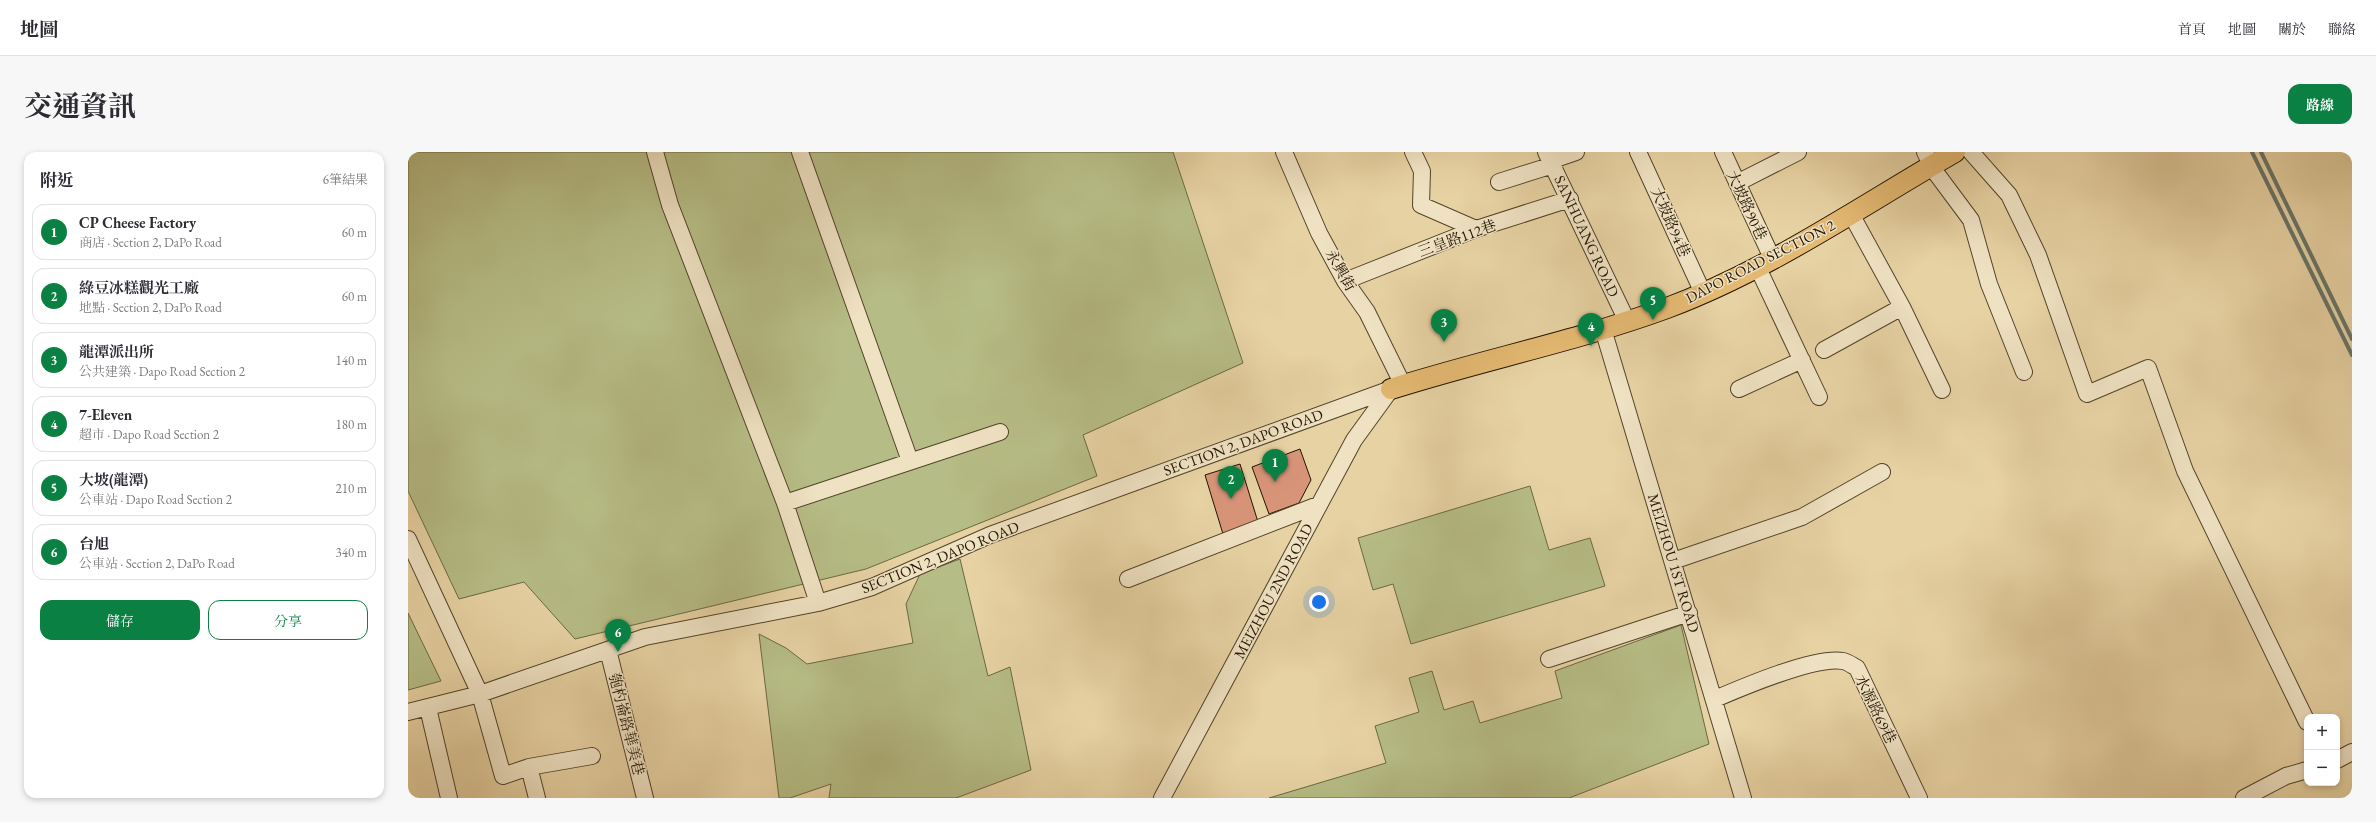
<!DOCTYPE html>
<html lang="zh-TW">
<meta charset="utf-8">
<style>
body{margin:0;font-family:"EB Garamond","Noto Serif TC",serif;background:#f7f7f7;color:#2b2b33}
.controls{position:absolute;right:12px;bottom:12px;display:grid;overflow:hidden;border-radius:8px;box-shadow:0 2px 6px #0003}
.controls button{width:36px;height:36px;display:grid;place-items:center;padding:0;border:0;border-bottom:1px solid #e1e1e2;background:#fff;color:#2b2b33;font:20px sans-serif}
.you{position:absolute;left:911px;top:450px;width:14px;height:14px;margin:-10px;border:3px solid #fff;border-radius:50%;background:#1a73e8;box-shadow:0 0 0 6px #1a73e833}
.badge{display:grid;place-items:center;width:26px;height:26px;border-radius:50%;background:#0b8043;color:#fff;font-size:13px;font-weight:700}
.pin{position:absolute;translate:-50% -33px;filter:drop-shadow(0 1px 2px #0008)}
.pin::after{content:'';position:absolute;top:21px;width:14px;height:12px;background:inherit;clip-path:polygon(0 0,100% 0,50% 100%)}
.list{margin:0;padding:0;list-style:none}
h2{display:flex;justify-content:space-between;align-items:center;height:52px;margin:0;padding:0 16px;font-size:17px}
h2 small{font-size:13px;font-weight:400;color:#7c7c81}
.list li{display:grid;grid-template-columns:26px 1fr auto;gap:12px;align-items:center;box-sizing:border-box;height:56px;margin:0 8px 8px;padding:0 8px;border:1px solid #e1e1e2;border-radius:12px}
.list b{display:block;font-size:15px;white-space:nowrap}
.list p{margin:0;font-size:13px;white-space:nowrap;color:#7c7c81}
.list em{font-size:13px;font-style:normal;color:#7c7c81}
.actions{display:flex;gap:8px;padding:12px 16px}
.actions a{flex:1;padding:9px 0;border:1px solid #0b8043;border-radius:12px;text-align:center;font-size:14px;color:#0b8043}
.actions .main{background:#0b8043;color:#fff}
.map{position:relative;flex:none;width:1944px;height:646px;overflow:hidden;border-radius:12px}
header{display:flex;align-items:center;gap:24px;box-sizing:border-box;height:56px;padding:0 20px;background:#fff;border-bottom:1px solid #e1e1e2}
header strong{font-size:19px}
nav{display:flex;gap:22px;margin-inline-start:auto;font-size:14px}
.intro{display:flex;align-items:center;justify-content:space-between;box-sizing:border-box;height:96px;padding:0 24px}
h1{margin:0;font-size:28px}
.button{padding:10px 18px;border-radius:12px;background:#0b8043;color:#fff;font-size:14px;font-weight:700}
main{display:flex;gap:24px;padding:0 24px}
aside{flex:1;background:#fff;border-radius:12px;box-shadow:0 2px 6px #0003}
.map>svg:first-child{display:block}
</style>
<header>
<strong>地圖</strong>
<nav><a>首頁</a><a>地圖</a><a>關於</a><a>聯絡</a></nav>
</header>
<div class="intro"><h1>交通資訊</h1><a class="button">路線</a></div>
<main>
<aside>
<h2>附近<small>6筆結果</small></h2>
<ul class="list">
<li><span class="badge">1</span><div><b>CP Cheese Factory</b><p>商店 · Section 2, DaPo Road</p></div><em>60 m</em></li>
<li><span class="badge">2</span><div><b>綠豆冰糕觀光工廠</b><p>地點 · Section 2, DaPo Road</p></div><em>60 m</em></li>
<li><span class="badge">3</span><div><b>龍潭派出所</b><p>公共建築 · Dapo Road Section 2</p></div><em>140 m</em></li>
<li><span class="badge">4</span><div><b>7-Eleven</b><p>超市 · Dapo Road Section 2</p></div><em>180 m</em></li>
<li><span class="badge">5</span><div><b>大坡(龍潭)</b><p>公車站 · Dapo Road Section 2</p></div><em>210 m</em></li>
<li><span class="badge">6</span><div><b>台旭</b><p>公車站 · Section 2, DaPo Road</p></div><em>340 m</em></li>
</ul>
<div class="actions"><a class="main">儲存</a><a>分享</a></div>
</aside>
<div class="map">
<svg width="1944" height="646" viewBox="0 0 1944 646">
<rect width="100%" height="100%" fill="#e7d2a3"/>
<filter id="stains"><feTurbulence type="fractalNoise" baseFrequency=".005" numOctaves="4"/><feColorMatrix values="0 0 0 0 .2 0 0 0 0 .09 0 0 0 0 .02 0 0 0 .5 -.17"/></filter>
<radialGradient id="worn" r=".72"><stop offset=".6" stop-color="#630" stop-opacity="0"/><stop offset="1" stop-color="#630" stop-opacity=".3"/></radialGradient>
<path fill="#b6bc85" stroke="#6c6843" d="M0,0H765L835,211L675,283L689,324L458,417L167,487L116,430L51,447L0,339Z
M1122,334L1141,398L1182,386L1197,434L1003,492L985,432L965,438L950,386Z
M552,407L580,524L602,515L623,618L548,646H421L423,632L382,646H371L351,482L378,496L399,512L505,491L498,452L512,422Z
M0,461L33,529L0,538Z
M1273,473L1301,592L1161,646H861L978,611L967,574L1011,560L1001,526L1024,519L1036,558L1065,549L1072,571L1154,546L1147,519Z"/>
<g fill="none" stroke-linecap="round" stroke-linejoin="round">
<path stroke="#697569" stroke-width="4" d="M1844,0L1944,203
M1853,0L1944,187"/>
</g>
<path fill="#d89479" stroke="#221301" d="M892,297L903,328L891,351L861,362L844,315Z
M832,312L850,370L815,382L797,323Z"/>
<g fill="none" stroke-linecap="round" stroke-linejoin="round">
<g stroke="#53432a" stroke-width="18">
<path id="minor" d="M247,0L262,53L377,351L410,451
M392,0L502,309
M876,0L911,81L937,129L959,160L995,233
M1005,0L1014,19L1013,53L1068,77
M1138,0L1219,169
M1230,0L1295,141
M1315,0L1364,106
M1517,0L1525,17L1563,68L1581,132L1616,220
M1563,0L1601,43L1630,103L1679,242L1740,216L1777,319L1899,570
M1142,9L1168,0
M1091,30L1145,13
M1329,31L1390,0
M1443,62L1494,155L1534,238
M1349,114L1411,245
M937,129L1068,77L1162,47
M1195,177L1335,646
M1416,198L1494,155
M1331,237L1394,208
M377,351L592,280
M0,387L72,542L95,624L121,615L129,646
M1265,409L1394,365L1474,320
M720,427L910,353
M200,498L237,646
M1141,507L1281,461
M1307,547C1335,535 1407,504 1435,509C1440,510 1445,514 1449,516L1511,646
M20,556L41,646
M0,560L72,542L237,485L410,451L464,435L582,383L983,237
M1929,608L1944,600
M121,615L184,604
M754,646L946,288L983,237
M1836,646L1878,624L1899,618"/>
</g>
<g stroke="#221301" stroke-width="22">
<path id="major" d="M983,237C1074,208 1169,189 1259,156C1361,118 1453,54 1547,0"/>
</g>
<use href="#minor" stroke="#efe2c3" stroke-width="16"/>
<use href="#major" stroke="#e4b972" stroke-width="20"/>
</g>
<g text-anchor="middle" dominant-baseline="central" stroke-width="3" stroke-linejoin="round" paint-order="stroke">
<g font-size="15" fill="#221301" stroke="#efe2c3">
<text transform="translate(1339 53) rotate(65)">大坡路90巷</text>
<text transform="translate(1263 70) rotate(66)">大坡路94巷</text>
<text transform="translate(1179 84) rotate(65)">SANHUANG ROAD</text>
<text transform="translate(1049 86) rotate(-20)">三皇路112巷</text>
<text transform="translate(1352 109) rotate(-27)">DAPO ROAD SECTION 2</text>
<text transform="translate(933 118) rotate(60)">永興街</text>
<text transform="translate(835 290) rotate(-20)">SECTION 2, DAPO ROAD</text>
<text transform="translate(532 405) rotate(-22)">SECTION 2, DAPO ROAD</text>
<text transform="translate(1266 411) rotate(73)">MEIZHOU 1ST ROAD</text>
<text transform="translate(865 439) rotate(-62)">MEIZHOU 2ND ROAD</text>
<text transform="translate(1468 557) rotate(64)">水源路69巷</text>
<text transform="translate(219 572) rotate(76)">匏杓崙路華美巷</text>
</g>
</g>
<rect width="100%" height="100%" filter="url(#stains)"/>
<rect width="100%" height="100%" fill="url(#worn)"/>
</svg>
<div class="controls">
<button>+</button>
<button>−</button>
</div>
<div class="you"></div>
<div class="pin badge" style="left:867px;top:330px">1</div>
<div class="pin badge" style="left:823px;top:347px">2</div>
<div class="pin badge" style="left:1036px;top:190px">3</div>
<div class="pin badge" style="left:1183px;top:194px">4</div>
<div class="pin badge" style="left:1245px;top:168px">5</div>
<div class="pin badge" style="left:210px;top:500px">6</div>
</div>
</main>
